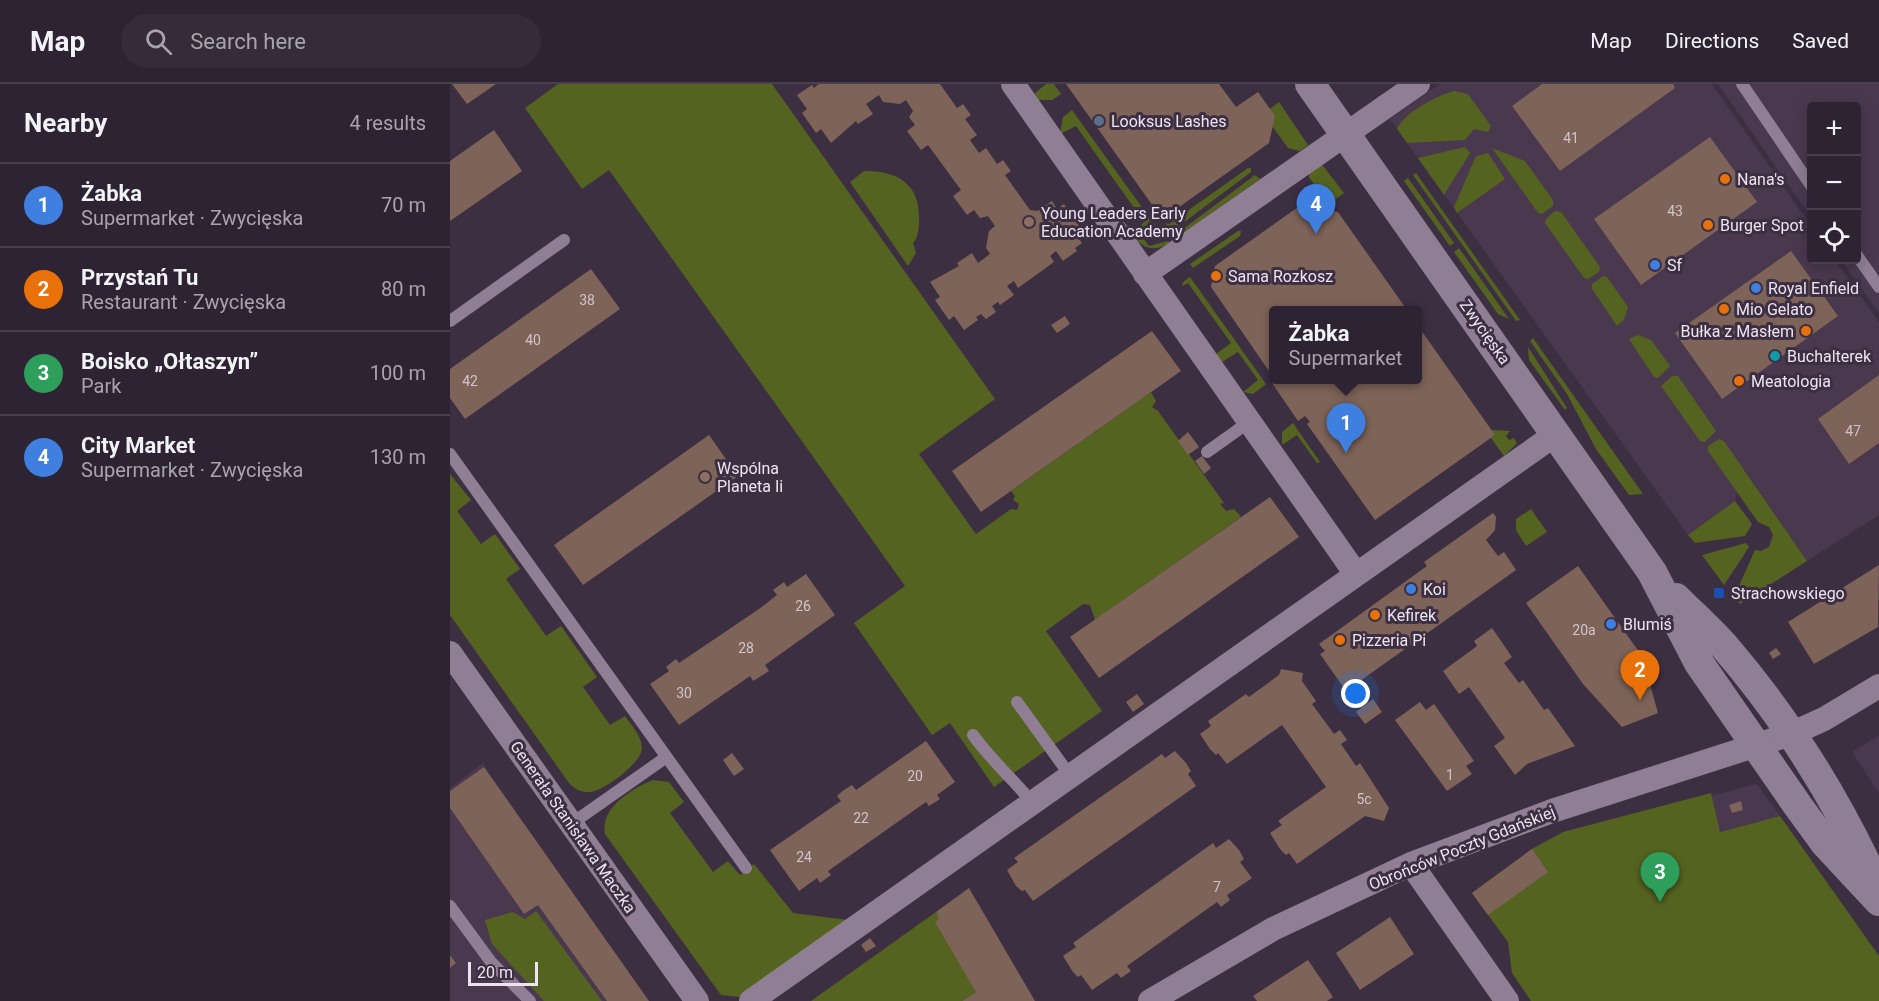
<!DOCTYPE html>
<meta charset="utf-8">
<style>
body{margin:0;font-family:Roboto,sans-serif;background:#362b3a;color:#f1f3f6}
.controls{position:absolute;right:18px;top:18px;display:grid;overflow:hidden;border-radius:6px;box-shadow:0 3px 15px #0003}
.controls button{width:54px;height:54px;display:grid;place-items:center;padding:0;border:0;border-bottom:2px solid #49404d;background:#2e2332;color:#f1f3f6;font:30px sans-serif}
.scale{position:absolute;left:18px;bottom:15px;width:70px;box-sizing:border-box;padding-left:6px;border:3px solid #eee4f1;border-top:0;font-size:16px;line-height:21px;white-space:nowrap;color:#eee4f1;-webkit-text-stroke:4px #3d2f42;paint-order:stroke}
.you{position:absolute;left:906px;top:610px;width:21px;height:21px;margin:-15px;border:4px solid #fff;border-radius:50%;background:#1a73e8;box-shadow:0 0 0 9px #1a73e833}
.badge{display:grid;place-items:center;width:39px;height:39px;border-radius:50%;background:#96cc39;color:#fff;font-size:20px;font-weight:700}
.pin{position:absolute;translate:-50% -50px;filter:drop-shadow(0 2px 3px #0008)}
.pin::after{content:'';position:absolute;top:32px;width:21px;height:18px;background:inherit;clip-path:polygon(0 0,100% 0,50% 100%)}
.popup{position:absolute;left:819px;top:222px;width:153px;height:78px;box-sizing:border-box;display:grid;place-content:center;border-radius:6px;background:#2e2332;filter:drop-shadow(0 2px 4px #0005);font-size:20px;white-space:nowrap;color:#a7a4ac}
.popup b{font-size:22px;color:#f1f3f6}
.popup::after{content:'';position:absolute;left:50%;top:100%;margin-left:-12px;border:12px solid transparent;border-top-color:#2e2332}
.list{margin:0;padding:0;list-style:none}
h2{display:flex;justify-content:space-between;align-items:center;height:78px;margin:0;padding:0 24px;font-size:26px}
h2 small{font-size:20px;font-weight:400;color:#a7a4ac}
.list li{display:grid;grid-template-columns:39px 1fr auto;gap:18px;align-items:center;box-sizing:border-box;height:84px;padding:0 24px;border-top:2px solid #49404d}
.list b{display:block;font-size:22px;white-space:nowrap}
.list p{margin:0;font-size:20px;white-space:nowrap;color:#a7a4ac}
.list em{font-size:20px;font-style:normal;color:#a7a4ac}
.icon{flex:none;width:33px;height:33px;fill:none;stroke:currentColor;stroke-width:2;stroke-linecap:round;stroke-linejoin:round}
.map{position:relative;flex:none;width:1429px;height:917px;overflow:hidden}
header{display:flex;align-items:center;gap:36px;box-sizing:border-box;height:84px;padding:0 30px;background:#2e2332;border-bottom:2px solid #49404d}
header strong{font-size:28px}
nav{display:flex;gap:33px;margin-inline-start:auto;font-size:21px}
.search{width:420px;height:54px;background:#362b3a;display:flex;align-items:center;gap:15px;box-sizing:border-box;padding:0 21px;border-radius:33px;color:#a7a4ac;font-size:22px}
main{display:flex}
aside{flex:1;background:#2e2332}
.map>svg:first-child{display:block}
</style>
<header>
<strong>Map</strong>
<div class="search"><svg class="icon" aria-label="search" viewBox="0 0 24 24"><circle cx="10" cy="10" r="6"/><path d="M15 15l6 6"/></svg>Search here</div>
<nav><a>Map</a><a>Directions</a><a>Saved</a></nav>
</header>
<main>
<aside>
<h2>Nearby<small>4 results</small></h2>
<ul class="list">
<li><span class="badge" style="background:#3f7fe0">1</span><div><b>Żabka</b><p>Supermarket · Zwycięska</p></div><em>70 m</em></li>
<li><span class="badge" style="background:#e8710a">2</span><div><b>Przystań Tu</b><p>Restaurant · Zwycięska</p></div><em>80 m</em></li>
<li><span class="badge" style="background:#2e9e5b">3</span><div><b>Boisko „Ołtaszyn”</b><p>Park</p></div><em>100 m</em></li>
<li><span class="badge" style="background:#3f7fe0">4</span><div><b>City Market</b><p>Supermarket · Zwycięska</p></div><em>130 m</em></li>
</ul>
</aside>
<div class="map">
<svg width="1429" height="917" viewBox="0 0 1429 917">
<rect width="100%" height="100%" fill="#3d2f42"/>
<path fill="#4a384f" d="M990,0H1262L1361,142L1362,176H1385L1429,238V431L1357,477L1294,385L1285,417L1238,451L940,35Z
M1268,0H1429V229L1391,176H1406V22H1362L1361,133Z
M1429,652V709L1402,668Z
M34,678V683L198,917H0V704Z
M1307,700L1330,732L1270,748L1260,712Z"/>
<path fill="#556320" d="M108,0H322L545,315L469,370L526,450L561,425L567,426L569,420L563,416L565,412L561,407L701,308L706,317L702,323L708,327L774,419L770,420L776,427L784,425L791,433L645,536L640,521L633,520L596,547L652,627L544,703L500,639L482,651L404,539L455,502L159,86L132,105L75,24Z
M596,0H604L611,10L602,16H587L585,9Z
M1004,7L1018,10L1041,42L1038,48L1024,45L1015,56L957,59L947,45C953,29 988,11 1004,7Z
M829,18L858,61L850,67L838,64L822,42L820,25Z
M622,26L701,136L715,152L701,156L690,142L694,138L626,42L610,50L613,33Z
M1015,63L1020,69L994,111L968,74Z
M1042,64L1075,77L1103,116V122L1092,130L1088,129Z
M1038,69L1055,95L1007,129L1004,123L1026,72Z
M870,78L894,109L878,121L859,93V89Z
M798,84H801V88L721,148L715,139L719,140Z
M414,87C448,86 471,101 469,137C469,144 468,154 463,159L466,169L458,182L400,98Z
M966,89L1070,236L1066,237L963,91Z
M805,91L810,95L726,154L724,152Z
M958,94L1004,159L1000,162L954,97Z
M1105,127L1111,128L1150,183L1149,188L1138,195L1134,194L1095,139L1096,135Z
M686,145L699,162L718,157L720,159C702,169 692,164 680,149Z
M788,147H791L790,152L743,184L740,180Z
M1009,164L1059,235L1048,230L1004,168Z
M1153,192L1157,193L1178,223L1174,236L1167,242L1142,205V200Z
M740,193L816,300L803,310L793,308L808,296L788,268L772,278L766,270L781,259L738,199L732,202L733,198Z
M1188,251L1201,256L1220,282L1208,294L1204,293L1179,255Z
M1083,254L1193,410L1179,411L1146,365L1117,310L1080,257Z
M1078,263L1117,324L1115,326L1079,276Z
M1222,292H1228L1266,347L1255,358L1250,357L1211,302Z
M843,339L870,378L867,379L847,351L832,361V348Z
M1041,346L1060,347L1056,352L1059,356L1064,354L1067,359L1054,372L1041,354L1045,351Z
M1269,355L1274,357L1357,477L1290,520L1284,513L1305,466L1311,467L1319,463L1323,451L1319,443L1308,438L1258,367V362Z
M0,390L21,416L7,427L31,460L45,450L70,485L56,495L96,552L111,542L147,593L133,603L160,641L175,632C182,642 192,652 192,665C191,679 154,707 140,708C131,709 125,705 119,699L0,531Z
M1285,417L1302,440L1295,452L1245,459L1238,451Z
M1081,425L1097,448L1076,462L1066,446V435Z
M1296,459L1299,463L1274,501L1252,471Z
M203,696L219,698L234,718L220,729L263,788L278,777L290,791L304,780L343,829L398,836L289,913L271,911L155,750C150,724 181,705 203,696Z
M1261,709L1270,748L1330,732L1429,872V917H1081L1062,889L1058,858L1022,809L1082,765L1113,748Z
M86,827L152,917H94L42,860L35,836L63,828L75,835Z
M486,828L526,908L512,917H361Z"/>
<path fill="#7e6359" d="M2,0H46L17,20Z
M369,0H490L507,24L513,20L521,31L515,35L527,51L520,56L529,69L536,64L547,80L553,76L561,87L555,91L580,126L587,127L602,117L607,125L614,120L632,146L626,151L632,159L625,164L627,167L613,177L606,167L600,172L604,178L568,204L564,197L557,202L564,211L550,221L548,218L542,222L546,228L536,235L531,230L526,233L528,236L514,246L504,232L499,236L485,216L490,213L480,198L509,182L507,179L522,169L528,179L540,170L536,164L539,147L545,142L538,132L530,134L524,126L517,131L503,112L511,106L478,61L471,66L457,47L465,41L459,33L463,27L456,16L450,20L433,18L429,11L416,20L423,30L408,40L406,37L381,59L371,45L366,49L352,29L357,25L347,11L362,1L364,4Z
M616,0H769L786,23L808,8L825,32L819,59L725,126L703,122Z
M1092,0H1223L1225,4L1110,87L1062,22Z
M44,46L72,87L0,137V77Z
M1260,53L1307,118L1191,201L1144,135Z
M851,121L888,128L957,226H824V288L822,285L819,287L761,203L765,182Z
M1341,167L1388,232L1272,315L1225,249Z
M141,185L170,225L15,335L0,314V285Z
M615,232L620,240L607,249L601,241Z
M968,242L1045,351L925,436L857,340L860,338L855,332L848,337L820,296L824,293L968,296Z
M702,247L731,287L531,428L502,387Z
M1429,291V359L1399,380L1368,335Z
M738,348L749,363L738,371L728,357Z
M259,351L288,392L133,501L104,461Z
M752,372L761,384L754,390L745,377Z
M820,413L849,453L649,594L620,553Z
M1043,429L1046,433L1045,446L1036,456L1048,472L1054,468L1066,486L896,607L870,570L875,567L869,560L977,482L974,478Z
M1429,481L1428,543L1364,580L1338,538Z
M1128,482L1192,572L1208,629L1172,643L1133,600L1076,519Z
M356,490L385,531L315,581L319,587L303,597L300,592L229,641L200,600L219,587L216,583L226,575L229,579L309,525L327,511L323,506L334,498L337,503Z
M1042,544L1062,573L1054,579L1069,599L1073,596L1094,626L1098,624L1125,662L1077,680L1065,691L1044,662L1055,654L1019,603L1009,610L993,587L1027,562L1024,557Z
M1326,564L1331,570L1323,575L1319,569Z
M831,585L853,589L852,597L866,617L862,620L884,650L890,646L897,656L891,660L906,682L910,679L939,724L934,737L915,732L847,780L839,769L836,771L830,765L820,749L832,741L828,737L876,703L832,641L777,680L768,669L766,671L760,665L750,650L761,642L758,637L796,610L799,613L829,591Z
M687,610L694,620L683,628L676,618Z
M923,615L932,628L915,640L906,628Z
M970,618L976,626L984,620L1024,677L1016,682L1022,690L997,707L945,636Z
M476,657L505,698L487,711L490,715L479,722L476,718L378,787L381,791L370,799L367,794L349,807L320,766L391,717L387,712L394,706L402,701L406,706Z
M725,667L736,679L741,687L738,690L746,702L583,817L575,806L572,807L566,802L557,786L568,778L564,774L712,670L715,674Z
M282,669L294,685L284,692L273,676Z
M34,683L199,917H157L88,821L74,830L0,724V707Z
M1291,717L1293,726L1282,729L1279,721Z
M779,755L789,766L794,775L790,778L802,794L777,811L780,816L771,823L767,818L677,882L681,887L671,894L667,889L642,906L631,891L628,893L623,888L613,872L626,863L623,859L763,759L766,764Z
M1082,765L1098,788L1038,831L1022,809Z
M519,804L585,917H512L526,908L485,838L489,835L486,828Z
M940,833L964,870L910,906L886,869Z
M420,854L426,862L416,868L411,861Z
M0,871L6,879L0,884Z
M858,876L883,913L877,917H807L803,912Z"/>
<g fill="none" stroke-linecap="round" stroke-linejoin="round">
<path stroke="#8f7e94" stroke-width="12" d="M1292,0L1362,103
M1406,170L1429,203
M0,237L114,156
M757,368L799,338
M0,370L296,784
M567,618L619,690
M523,651C540,675 562,694 581,717
M121,740L215,674
M0,822L41,878L80,917"/>
<path stroke="#8f7e94" stroke-width="24" d="M563,0L906,490
M695,190L968,0
M0,569L247,917
M961,780L1057,917
M301,917L1106,350
M700,917L823,845L961,780L1102,727L1341,650L1374,635L1429,602"/>
<path stroke="#8f7e94" stroke-width="30" d="M860,0L1202,488L1249,579L1348,722L1375,759L1429,817
M1226,514C1242,530 1260,546 1275,563C1336,634 1388,717 1427,803"/>
</g>
<circle fill="#5c6f8a" stroke="#3d2f42" stroke-width="2" cx="649" cy="37" r="6"/>
<g fill="#e8710a" stroke="#3d2f42" stroke-width="2">
<circle cx="1275" cy="95" r="6"/>
<circle cx="1258" cy="141" r="6"/>
<circle cx="766" cy="192" r="6"/>
<circle cx="1274" cy="225" r="6"/>
<circle cx="1356" cy="247" r="6"/>
<circle cx="1289" cy="297" r="6"/>
<circle cx="925" cy="531" r="6"/>
<circle cx="890" cy="556" r="6"/>
</g>
<g fill="#8d6e63" stroke="#3d2f42" stroke-width="2">
<circle cx="579" cy="138" r="6"/>
<circle cx="255" cy="393" r="6"/>
</g>
<g fill="#3f7fe0" stroke="#3d2f42" stroke-width="2">
<circle cx="1205" cy="181" r="6"/>
<circle cx="1306" cy="204" r="6"/>
<circle cx="961" cy="505" r="6"/>
<circle cx="1161" cy="540" r="6"/>
</g>
<circle fill="#0f9aa8" stroke="#3d2f42" stroke-width="2" cx="1325" cy="272" r="6"/>
<rect fill="#1a4fb4" stroke="#3d2f42" stroke-width="2" x="1263" y="503" width="12" height="12" rx="3"/>
<g text-anchor="middle" dominant-baseline="central" stroke-width="6" stroke-linejoin="round" paint-order="stroke">
<g font-size="14" fill="#d2c4cb">
<text x="1121" y="54">41</text>
<text x="1225" y="127">43</text>
<text x="137" y="216">38</text>
<text x="83" y="256">40</text>
<text x="20" y="297">42</text>
<text x="1403" y="347">47</text>
<text x="353" y="522">26</text>
<text x="1134" y="546">20a</text>
<text x="296" y="564">28</text>
<text x="234" y="609">30</text>
<text x="1000" y="691">1</text>
<text x="465" y="692">20</text>
<text x="914" y="715">5c</text>
<text x="411" y="734">22</text>
<text x="354" y="773">24</text>
<text x="767" y="803">7</text>
</g>
<g font-size="16" fill="#eee4f1" stroke="#3d2f42" text-anchor="start">
<text x="661" y="37">Looksus Lashes</text>
<text x="1287" y="95">Nana's</text>
<text x="591" y="129">Young Leaders Early<tspan x="591" dy="18">Education Academy</tspan></text>
<text x="1270" y="141">Burger Spot</text>
<text x="1217" y="181">Sf</text>
<text x="778" y="192">Sama Rozkosz</text>
<text x="1318" y="204">Royal Enfield</text>
<text x="1286" y="225">Mio Gelato</text>
<text x="1344" y="247" text-anchor="end">Bułka z Masłem</text>
<text x="1337" y="272">Buchalterek</text>
<text x="1301" y="297">Meatologia</text>
<text x="267" y="384">Wspólna<tspan x="267" dy="18">Planeta Ii</tspan></text>
<text x="973" y="505">Koi</text>
<text x="1281" y="509">Strachowskiego</text>
<text x="937" y="531">Kefirek</text>
<text x="1173" y="540">Blumiś</text>
<text x="902" y="556">Pizzeria Pi</text>
</g>
<g font-size="16" fill="#eee4f1" stroke="#3d2f42">
<text transform="translate(1035 248) rotate(55)">Zwycięska</text>
<text transform="translate(123 743) rotate(55)">Generała Stanisława Maczka</text>
<text transform="translate(1012 764) rotate(-22)">Obrońców Poczty Gdańskiej</text>
</g>
</g>
</svg>
<div class="controls">
<button>+</button>
<button>−</button>
<button><svg class="icon" aria-label="locate" viewBox="0 0 24 24"><circle cx="12" cy="12" r="6"/><path d="M12 2v4M12 18v4M2 12h4M18 12h4"/></svg></button>
</div>
<div class="scale">20 m</div>
<div class="you"></div>
<div class="pin badge" style="left:896px;top:369px;background:#3f7fe0">1</div>
<div class="popup"><b>Żabka</b>Supermarket</div>
<div class="pin badge" style="left:1190px;top:616px;background:#e8710a">2</div>
<div class="pin badge" style="left:1210px;top:818px;background:#2e9e5b">3</div>
<div class="pin badge" style="left:866px;top:150px;background:#3f7fe0">4</div>
</div>
</main>
